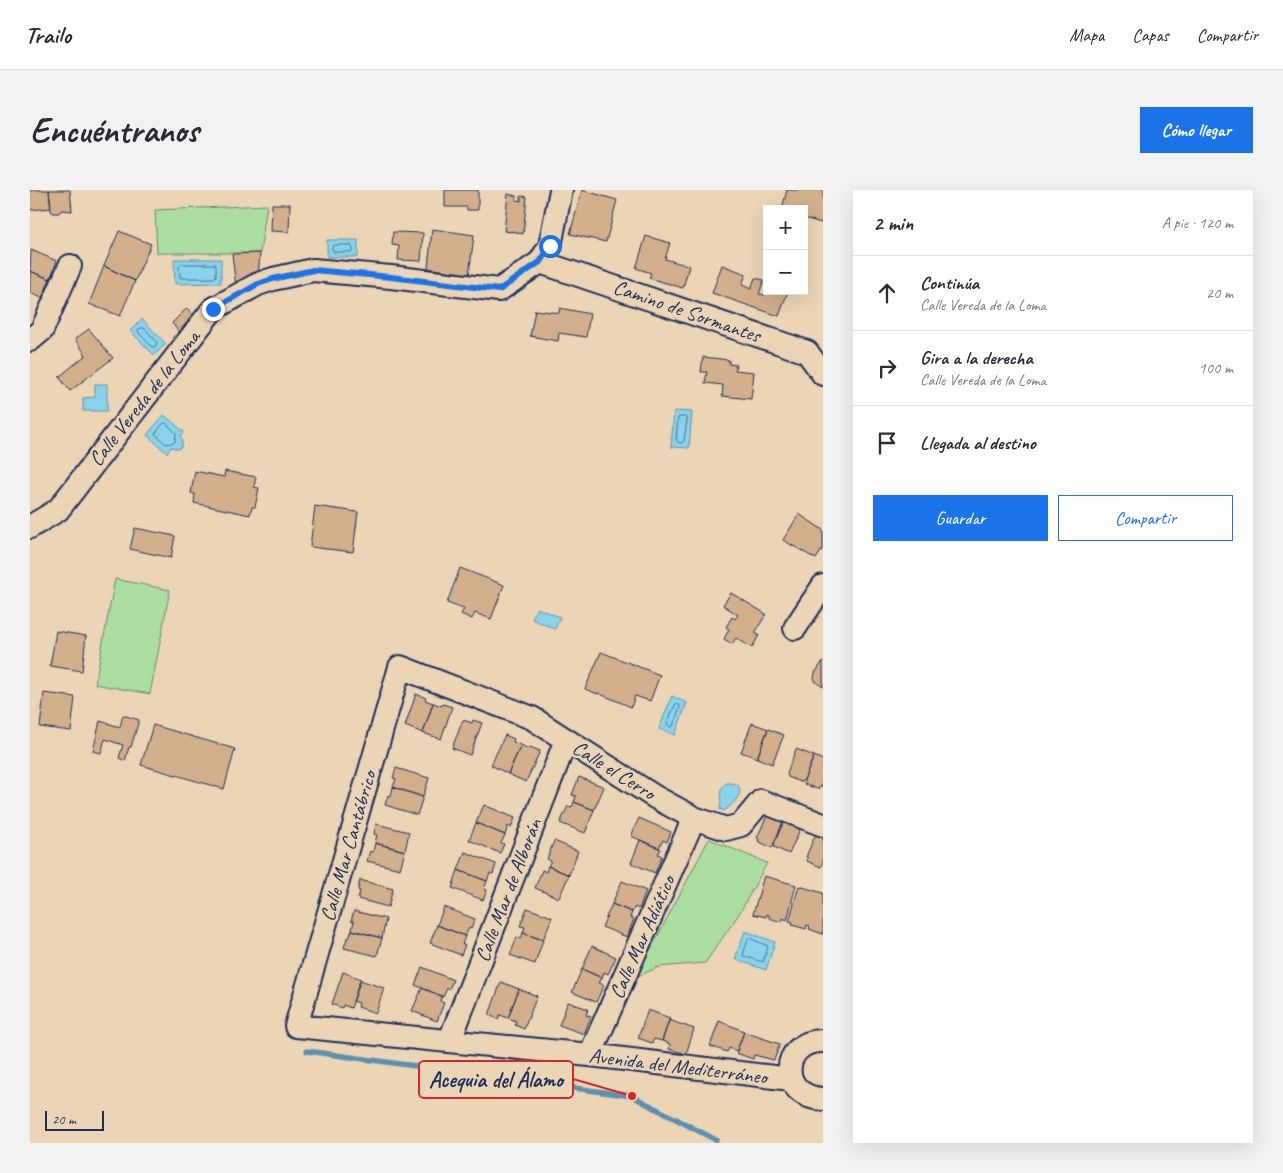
<!DOCTYPE html>
<html lang="es">
<meta charset="utf-8">
<style>
body{margin:0;font-family:Caveat,sans-serif;background:#f2f2f3;color:#2b2b33}
.controls{position:absolute;right:15px;top:15px;display:grid;overflow:hidden;border-radius:0px;box-shadow:0 5px 20px #0002}
.controls button{width:45px;height:45px;display:grid;place-items:center;padding:0;border:0;border-bottom:1px solid #e1e1e2;background:#fff;color:#2b2b33;font:25px sans-serif}
.scale{position:absolute;left:15px;bottom:12px;width:59px;box-sizing:border-box;padding-left:5px;border:2px solid #1b2f5e;border-top:0;font-size:14px;line-height:18px;white-space:nowrap;color:#1b2f5e;-webkit-text-stroke:4px #ecd5b5;paint-order:stroke}
.stop{position:absolute;width:15px;height:15px;margin:-11px;border:4px solid #1a73e8;border-radius:50%;background:#fff}
.stop.end{background:#1a73e8;border-color:#fff;box-shadow:0 1px 5px #0008}
.list{margin:0;padding:0;list-style:none}
h2{display:flex;justify-content:space-between;align-items:center;height:65px;margin:0;padding:0 20px;font-size:21px}
h2 small{font-size:16px;font-weight:400;color:#7c7c81}
.list li{display:grid;grid-template-columns:32px 1fr auto;gap:15px;align-items:center;box-sizing:border-box;height:75px;padding:0 20px;border-top:1px solid #e1e1e2}
.list b{display:block;font-size:19px;white-space:nowrap}
.list p{margin:0;font-size:16px;white-space:nowrap;color:#7c7c81}
.list em{font-size:16px;font-style:normal;color:#7c7c81}
.actions{display:flex;gap:10px;padding:15px 20px}
.actions a{flex:1;padding:11px 0;border:1px solid #1a73e8;border-radius:0px;text-align:center;font-size:18px;color:#1a73e8}
.actions .main{background:#1a73e8;color:#fff}
.icon{flex:none;width:28px;height:28px;fill:none;stroke:currentColor;stroke-width:2;stroke-linecap:round;stroke-linejoin:round}
.map{position:relative;flex:none;width:793px;height:953px;overflow:hidden;border-radius:0px}
header{display:flex;align-items:center;gap:30px;box-sizing:border-box;height:70px;padding:0 25px;background:#fff;border-bottom:1px solid #e1e1e2}
header strong{font-size:24px}
nav{display:flex;gap:28px;margin-inline-start:auto;font-size:18px}
.intro{display:flex;align-items:center;justify-content:space-between;box-sizing:border-box;height:120px;padding:0 30px}
h1{margin:0;font-size:35px}
.button{padding:12px 22px;border-radius:0px;background:#1a73e8;color:#fff;font-size:18px;font-weight:700}
main{display:flex;gap:30px;padding:0 30px}
aside{flex:1;background:#fff;border-radius:0px;box-shadow:0 5px 20px #0002}
.map>svg:first-child{display:block}
</style>
<header>
<strong>Trailo</strong>
<nav><a>Mapa</a><a>Capas</a><a>Compartir</a></nav>
</header>
<div class="intro"><h1>Encuéntranos</h1><a class="button">Cómo llegar</a></div>
<main>
<div class="map">
<svg width="793" height="953" viewBox="0 0 793 953">
<rect width="100%" height="100%" fill="#ecd5b5"/>
<filter id="ink" filterUnits="userSpaceOnUse"><feTurbulence type="fractalNoise" baseFrequency=".02" numOctaves="2"/><feDisplacementMap in="SourceGraphic" scale="10" xChannelSelector="R" yChannelSelector="G"/><feConvolveMatrix kernelMatrix="1 2 1 2 8 2 1 2 1" color-interpolation-filters="sRGB"/></filter>
<g filter="url(#ink)">
<path fill="#acde9f" stroke="#64867e" d="M237,15L230,63H127L125,20Z
M85,389L140,400L120,504L65,494Z
M679,649L737,673L709,724L675,773L629,777L606,787Z"/>
<path fill="#89d3ea" stroke="#5d91b2" d="M297,50H328V67H297Z
M144,69H191V93L145,94Z
M112,129L136,154L124,165L100,141Z
M65,194H77V221H53V208L65,207Z
M644,221L662,222L659,258L641,257Z
M134,225L154,242L150,247L152,250V256L148,259L141,257L137,263L117,245Z
M507,418L530,427L525,439L502,429Z
M642,506L657,513L645,545L629,539Z
M697,593C722,592 705,616 693,621L690,619C693,609 686,599 697,593Z
M715,741L745,752L736,780L705,769Z"/>
<g fill="none" stroke-linecap="round" stroke-linejoin="round">
<path stroke="#477196" stroke-width="1" d="M304,55H321L323,60L321,62H304L302,58Z
M152,74H185L186,76V86L184,88H151L150,86L149,77Z
M111,138H114L127,152L125,157H122L109,143L108,140Z
M650,227H655L657,229L654,251L652,253L648,252L646,250L648,228Z
M136,233L146,243L145,252L136,254L125,244L133,234Z
M646,514L649,515L650,517L643,536L640,537L637,534Z
M719,748L738,756L733,772L713,766Z"/>
<path stroke="#5d91b2" stroke-width="5.5" d="M277,861L602,906L686,950"/>
</g>
<path fill="#d3b08b" stroke="#1b2f5e" d="M0,0H19L21,18L0,20Z
M19,0H40L42,21L31,20L29,23H23L21,21Z
M415,0H448V20H437V17H415Z
M552,0L587,10L576,52L540,44Z
M757,0H793V26L791,33L774,28V19H752Z
M478,4L486,6V10L491,11V6L497,7L493,44L482,41V42L474,41Z
M242,14H260L259,42L241,41Z
M402,39L444,45L439,85L398,78Z
M89,41L121,54L105,91L74,76Z
M363,42L393,43L391,71L368,70L369,56L362,55Z
M616,46L640,53L635,69L659,76L653,98L619,88L621,83L606,78Z
M1,60L27,71L20,89L0,81Z
M230,63L228,87L206,97L202,64Z
M692,75L716,84L712,95L721,99L725,88L734,90L729,104L735,105L737,101H758L749,126L682,103Z
M74,76L105,91L90,126L59,114Z
M0,81L20,89L12,108L0,103Z
M157,118L167,129L148,154L142,148L149,142L142,133Z
M530,118L560,124L556,147L529,143L528,151L500,146L505,120L529,123Z
M59,139L83,168L40,201L29,187L56,165L45,149Z
M673,167L699,170V174L706,175L705,180L724,182L721,209L692,206L693,195L675,193L677,182H671Z
M165,281L194,287L195,281L226,287L224,297L229,298L225,317H222L220,325L164,313L165,304L161,303Z
M285,316L328,322L323,362L280,357Z
M769,324L793,340V358L786,369L753,350Z
M105,338L145,346L141,368L100,359Z
M430,378L474,395L461,429L445,423L442,429L431,424L434,419L417,413Z
M701,403L736,424L725,443L729,445L722,458L706,448L702,454L694,449L699,439L696,437L702,427L705,429L708,425L693,415Z
M26,441L56,446L52,481L20,476Z
M571,462L630,485L620,511L605,506L601,517L568,503V504L555,499Z
M793,471V497L786,492L784,488L785,483Z
M14,503L45,507L41,541L10,537Z
M386,504L396,508L395,510L403,513L393,543L375,536Z
M403,513L412,516L413,514L422,517L411,549L393,543Z
M93,525L109,530L101,557H99L95,571L89,568L93,555L75,549L71,563L63,561L70,531L90,537Z
M433,530L442,533L443,530L452,533L440,565L422,558Z
M722,533L738,539L727,568L711,562Z
M123,535L205,559L194,599L111,575Z
M738,539L754,545L742,574L727,568Z
M475,545L484,549L483,552L491,555L478,584L461,575Z
M491,555L499,559L500,557L510,561L496,592L478,584Z
M766,559L784,566L774,590L770,592L758,587L757,583Z
M784,566L793,570V591L791,597L787,599L774,594V590Z
M366,578L399,588L393,607L363,597L366,589L363,588Z
M549,587L574,597L564,620L544,612L546,606L542,605Z
M363,597L393,607L387,625L355,615L358,605L361,606Z
M544,612L564,620L555,643L530,633L538,616L542,617Z
M454,615L485,628L481,638L478,636L475,645L446,633Z
M738,623L754,630L742,658L728,651L729,649L727,648Z
M609,628L641,642L637,652L633,650L629,658L601,646Z
M754,630L771,637L759,664L744,657L745,655L744,654Z
M446,633L475,645L471,653L474,654L470,663L439,650Z
M346,634L379,642L375,661L345,653L347,645L344,644Z
M786,643L793,646V674L791,677L777,671L778,668L776,667Z
M610,650L631,659L628,664L632,666L625,683L601,673Z
M524,651L548,661L539,685L518,676L521,671L517,669Z
M345,653L375,661L370,679L337,671L340,661L343,662Z
M435,662L466,674L463,684L460,683L457,691L428,680Z
M518,676L539,685L529,708L505,698L512,680L516,682Z
M428,680L457,691L454,699L457,700L453,710L422,698Z
M734,686L766,695L757,730L753,728L752,732L739,728V725L737,724L736,727L723,724Z
M330,690L363,699L358,717L328,709L330,701L328,700Z
M592,691L616,701L609,719L605,717L602,722L582,714Z
M769,696L793,703V744L779,739L780,736L777,735L776,739L762,735L763,732L759,731Z
M582,714L602,722L600,728L604,729L597,747L572,737Z
M414,717L445,729L441,739L439,738L435,746L407,735Z
M497,718L522,727L513,750L493,743L495,737L490,736Z
M324,721L356,729L352,748L322,740L324,731H321Z
M407,735L435,746L432,754L435,755L431,765L400,753Z
M322,740L352,748L347,766L314,758L317,748H319Z
M493,743L513,750L505,774L480,765L487,747L491,748Z
M562,756L586,767L578,784L574,782L572,788L552,779Z
M392,777L423,790L419,799L417,798L413,807L385,795Z
M552,779L572,788L569,793L574,795L566,812L542,802Z
M313,782L331,789L321,818L313,815L312,818L302,814Z
M330,790L354,798L346,823L328,817L329,813L323,811Z
M471,792L489,799L478,828L470,825L468,829L459,825Z
M392,798L412,806L410,811L414,813L407,831L382,821Z
M489,799L507,806L494,839L485,835L486,831L478,828Z
M538,812L558,819L556,825L561,826L554,844L529,835Z
M618,820L640,828L632,851L624,849L622,853L608,848Z
M639,830L664,839L656,864L639,859L640,854L632,851Z
M689,831L714,841L707,861L699,858L697,862L680,856Z
M714,842L750,854L744,870L724,865L723,869L706,863Z"/>
<g fill="none" stroke-linecap="round" stroke-linejoin="round">
<g stroke="#1b2f5e" stroke-width="26">
<path id="minor" d="M510,72L777,162L793,184
M0,150L12,140L40,76
M0,337L28,320L183,119L228,94L243,89L283,80L361,87L469,100L510,72L520,56L531,0
M765,438L793,396
M420,850L536,550
M793,851C750,850 747,907 793,909
M560,865L664,628
M761,889L560,865L266,836L370,477L502,528L625,607L664,628L696,639L711,635L731,611L793,635"/>
</g>
<use href="#minor" stroke="#ecd5b5" stroke-width="22"/>
</g>
</g>
<g fill="none" stroke-linecap="round" stroke-linejoin="round" filter="url(#ink)">
<path stroke="#1a73e8" stroke-width="6" d="M183,119L228,94L243,89L283,80L361,87L469,100L510,72L520,56"/>
</g>
<g text-anchor="middle" dominant-baseline="central" stroke-width="5" stroke-linejoin="round" paint-order="stroke">
<g font-size="21" fill="#1b2f5e" stroke="#ecd5b5">
<text transform="translate(657 121) rotate(19)">Camino de Sormantes</text>
<text transform="translate(114 208) rotate(-52)">Calle Vereda de la Loma</text>
<text transform="translate(584 580) rotate(32)">Calle el Cerro</text>
<text transform="translate(318 656) rotate(-74)">Calle Mar Cantábrico</text>
<text transform="translate(478 700) rotate(-69)">Calle Mar de Alborán</text>
<text transform="translate(612 747) rotate(-66)">Calle Mar Adiático</text>
<text transform="translate(648 876) rotate(7)">Avenida del Mediterráneo</text>
</g>
</g>
<path fill="none" stroke="#d62828" stroke-width="2" d="M602 906L543 889"/>
<circle fill="#d62828" stroke="#ecd5b5" stroke-width="2" cx="602" cy="906" r="5"/>
<rect fill="#ecd5b5" stroke="#d62828" stroke-width="2" x="389" y="871" width="154" height="37" rx="5"/>
<g font-size="22" text-anchor="middle" font-weight="bold" fill="#1b2f5e">
<text x="466" y="897">Acequia del Álamo</text>
</g>
</svg>
<div class="controls">
<button>+</button>
<button>−</button>
</div>
<div class="scale">20 m</div>
<div class="stop" style="left:520px;top:56px"></div>
<div class="stop end" style="left:183px;top:119px"></div>
</div>
<aside>
<h2>2 min<small>A pie · 120 m</small></h2>
<ul class="list">
<li><svg class="icon" aria-label="ahead" viewBox="0 0 24 24"><path d="M12 20V5M6 11l6-6 6 6"/></svg><div><b>Continúa</b><p>Calle Vereda de la Loma</p></div><em>20 m</em></li>
<li><svg class="icon" aria-label="right" viewBox="0 0 24 24"><path d="M7 20v-9h11M14 6l5 5-5 5"/></svg><div><b>Gira a la derecha</b><p>Calle Vereda de la Loma</p></div><em>100 m</em></li>
<li><svg class="icon" aria-label="arrive" viewBox="0 0 24 24"><path d="M6 21V4h12l-3 4 3 4H6"/></svg><div><b>Llegada al destino</b></div></li>
</ul>
<div class="actions"><a class="main">Guardar</a><a>Compartir</a></div>
</aside>
</main>
